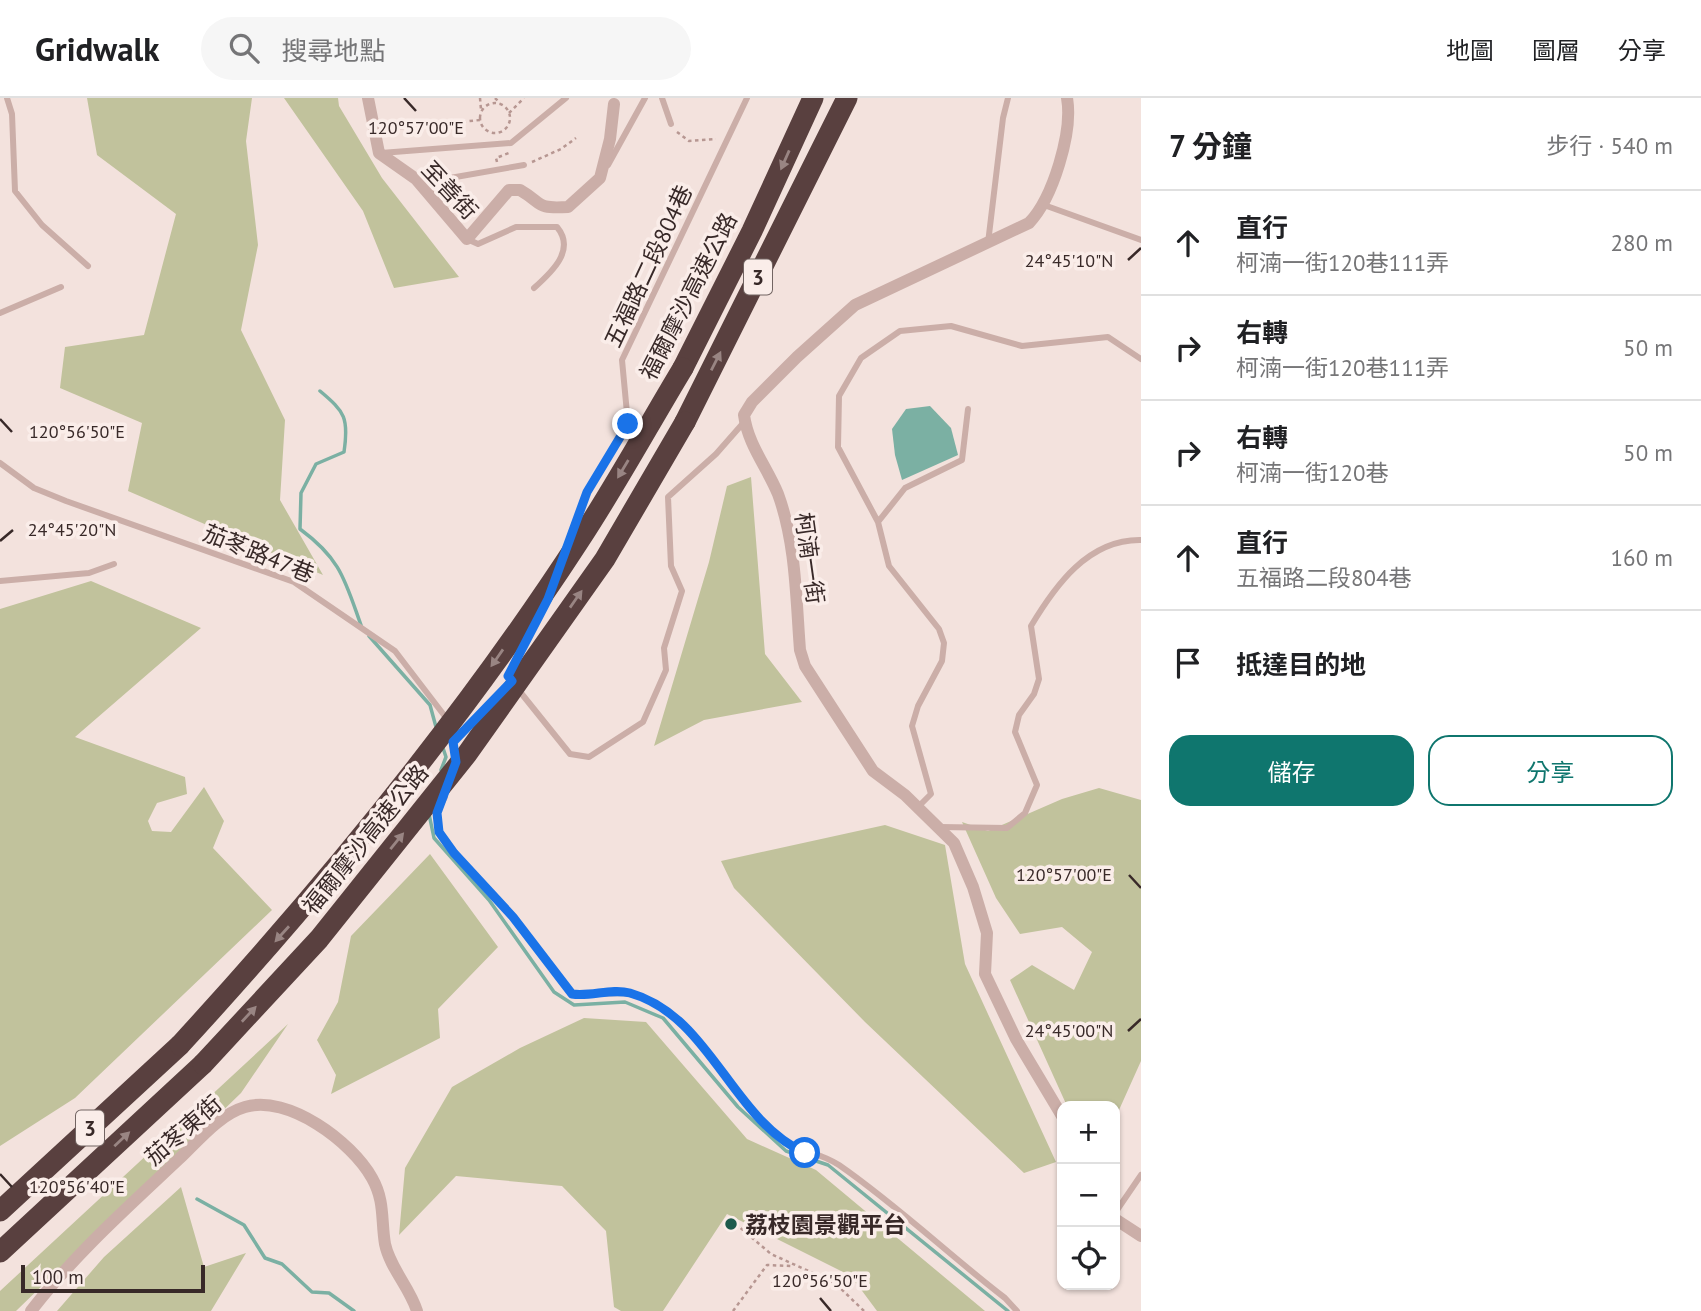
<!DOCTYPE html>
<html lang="zh-TW">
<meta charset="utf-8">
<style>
body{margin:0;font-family:"PT Sans","Noto Sans TC",sans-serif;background:#f6f6f6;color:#202124}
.controls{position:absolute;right:21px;bottom:21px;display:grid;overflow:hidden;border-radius:14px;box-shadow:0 2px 5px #0004}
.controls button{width:63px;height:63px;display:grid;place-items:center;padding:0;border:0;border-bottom:2px solid #e0e0e0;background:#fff;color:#202124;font:35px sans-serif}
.scale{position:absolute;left:21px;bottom:18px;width:184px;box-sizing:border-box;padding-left:7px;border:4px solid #382928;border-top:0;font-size:19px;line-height:24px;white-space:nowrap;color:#382928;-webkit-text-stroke:5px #faede9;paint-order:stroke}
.stop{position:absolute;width:21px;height:21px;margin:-16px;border:5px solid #1a73e8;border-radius:50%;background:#fff}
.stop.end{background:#1a73e8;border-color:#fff;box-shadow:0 2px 7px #0008}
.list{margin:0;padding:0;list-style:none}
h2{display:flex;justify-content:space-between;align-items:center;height:91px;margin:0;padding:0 28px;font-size:30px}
h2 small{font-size:23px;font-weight:400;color:#757577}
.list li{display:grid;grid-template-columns:46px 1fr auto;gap:21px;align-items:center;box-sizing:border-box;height:105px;padding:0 28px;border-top:2px solid #e0e0e0}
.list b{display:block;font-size:26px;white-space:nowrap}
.list p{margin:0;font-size:23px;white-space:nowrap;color:#757577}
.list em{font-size:23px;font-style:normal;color:#757577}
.actions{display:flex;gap:14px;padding:21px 28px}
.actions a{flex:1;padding:16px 0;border:2px solid #0f766e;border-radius:21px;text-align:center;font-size:24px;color:#0f766e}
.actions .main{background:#0f766e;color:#fff}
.icon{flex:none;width:38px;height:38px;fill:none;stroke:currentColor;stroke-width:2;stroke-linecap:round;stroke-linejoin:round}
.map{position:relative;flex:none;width:1141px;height:1213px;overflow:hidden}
header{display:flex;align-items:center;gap:42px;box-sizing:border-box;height:98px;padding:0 35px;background:#fff;border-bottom:2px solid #e0e0e0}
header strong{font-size:33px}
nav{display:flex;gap:38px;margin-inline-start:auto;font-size:24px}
.search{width:490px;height:63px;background:#f6f6f6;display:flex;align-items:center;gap:18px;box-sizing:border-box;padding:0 24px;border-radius:38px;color:#757577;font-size:26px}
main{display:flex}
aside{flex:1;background:#fff}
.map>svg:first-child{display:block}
</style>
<header>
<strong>Gridwalk</strong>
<div class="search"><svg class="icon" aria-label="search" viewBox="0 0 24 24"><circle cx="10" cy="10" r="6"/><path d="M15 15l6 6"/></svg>搜尋地點</div>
<nav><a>地圖</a><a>圖層</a><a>分享</a></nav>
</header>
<main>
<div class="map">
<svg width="1141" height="1213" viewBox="0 0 1141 1213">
<rect width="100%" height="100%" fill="#f3e2dd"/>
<path fill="#c1c29c" d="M87,0H252L246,43L258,147L241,232L285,322L280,402L323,477L128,393L142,325L60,290L65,249L144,237L176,116L97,57Z
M284,0H338L339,8L382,80L459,179L394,190L363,113Z
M751,379L765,556L802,604L704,622L654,648L709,464L727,388Z
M91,483L201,530L75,639L185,679L187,696L157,705L148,723L152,733L171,734L204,689L224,723L213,750L272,812L75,1000L0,1048V511Z
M1099,690L1141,702V963L1119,1012L1115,1052V1008H1067L1010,882L1032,867L1074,892L1092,854L1062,829L1020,836L996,800L962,724L988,733L1062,701Z
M885,727L945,747L965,866L1056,1064L1024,1075L865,924L734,790L721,763Z
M430,756L498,849L438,911L440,940L331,996L336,977L317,942L338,904L351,838Z
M584,920L646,924L747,1041L816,1072L985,1213H877L851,1178L727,1116L663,1213H621L614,1209L606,1133L562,1088L456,1078L399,1137L405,1070L452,989L520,950Z
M288,926L241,995L16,1213H0V1193Z
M181,1089L204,1169L246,1155L211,1213H57L104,1159Z"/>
<path fill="#7bb0a3" d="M930,308L951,330L958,357L902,382L895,357L892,331L906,311Z"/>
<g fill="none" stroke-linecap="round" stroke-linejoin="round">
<path stroke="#7bb0a3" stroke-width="3.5" d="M320,293C345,314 349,320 344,354L316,366L301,395L300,431C342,462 345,483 362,530
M369,538L430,607L436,629
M441,672L446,659L443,650
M429,716L434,740L489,802L554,894L574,907L625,904L663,920L738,1009L786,1053L828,1067L1008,1213
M197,1101L244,1127L265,1160L282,1166L312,1194L329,1195L354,1213"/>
<path stroke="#b79792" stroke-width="2.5" stroke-dasharray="3.5 3.5" stroke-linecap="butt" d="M480,0L481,12
M495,0L500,5
M480 20a15 15 0 1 1 30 0a15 15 0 1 1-30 0Z
M509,15L524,0
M386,32L480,22
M677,34L689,43L716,41
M497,64L496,60L509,55
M532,64L561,51L576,40
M730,1121L771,1156L835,1185L864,1213
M733,1213L767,1167L791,1168"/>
<path stroke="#cbaea8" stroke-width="6" d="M7,0L12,16L15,93L42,127L88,168
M662,0L671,26
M381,55L511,45L566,0
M608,67L645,0
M418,81L450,80L524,67
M1044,107L1141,142
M467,141L478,146L516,129H557C576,152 552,174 534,190
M988,145L1003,20L1008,0
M0,215L61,189
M0,365L34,390L66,403L294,484L395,553L447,621
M878,424L905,390L962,362L968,311
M571,438L587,394L628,326L622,262L747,0
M0,483L89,475L114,466
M512,583L508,578L537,523
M517,590L570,656L589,659L643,624L666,572L664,550L682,493L671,468L668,399L716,356L745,323
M452,634L456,662
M454,644L493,602
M445,699L437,715L439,734L454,755L513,819L572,896C597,900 619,889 645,901C703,928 727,993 773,1034C798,1056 816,1052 839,1067C897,1107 949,1157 1005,1200L1017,1213
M918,709L931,696L912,628L918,608L942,563L944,545L939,531L889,468L878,424L838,349L839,298L861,260L900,233L951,228L1022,248L1108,239L1141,261
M940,729L1007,730L1025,715L1037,687L1015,634L1019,617L1034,596L1039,581L1031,528C1055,488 1088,441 1141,442
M1115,1115L1141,1077"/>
<path stroke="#cbaea8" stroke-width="12" d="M368,0L379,55L416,81L467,141L509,92H520C544,106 535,111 568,109L600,80L610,41L614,6
M1062,1018L1016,941L985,876L987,835L973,789L954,745L905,697L873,673L805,568L800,552C796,501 796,445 778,396C767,369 748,347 744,317L752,304L797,259L855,207L1029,125C1053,100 1073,34 1067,0
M1115,1121L1141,1138
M31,1213C74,1157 128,1109 179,1061C198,1043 220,1016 245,1009C288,996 352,1044 372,1080C385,1103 381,1122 385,1146C390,1170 410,1190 417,1213"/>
<path stroke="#59403f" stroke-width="21" d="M683,270L752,133L813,0
M685,324L847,0
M0,1113L180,947
M0,1154L203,966"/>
<path stroke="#59403f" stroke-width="21" d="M180,947C325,789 462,623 579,443C616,387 648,328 683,270
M203,966L319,841L467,656L605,461L685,324"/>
</g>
<defs><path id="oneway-solid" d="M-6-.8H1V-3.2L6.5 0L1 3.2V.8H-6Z" transform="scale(1.75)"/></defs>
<g fill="#998583">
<use href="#oneway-solid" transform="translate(785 62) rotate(114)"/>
<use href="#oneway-solid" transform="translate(716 263) rotate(-63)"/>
<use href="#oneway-solid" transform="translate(623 371) rotate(121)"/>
<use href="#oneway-solid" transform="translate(576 501) rotate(-55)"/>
<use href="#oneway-solid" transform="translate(497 560) rotate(125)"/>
<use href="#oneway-solid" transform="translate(397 743) rotate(-51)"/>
<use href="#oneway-solid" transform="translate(282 836) rotate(132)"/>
<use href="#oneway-solid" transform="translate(249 916) rotate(-47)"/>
<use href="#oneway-solid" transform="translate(122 1041) rotate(-43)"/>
</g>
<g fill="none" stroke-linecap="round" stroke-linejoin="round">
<path stroke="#1a73e8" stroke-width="9" d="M628,326L587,394L548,501L508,578L512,583L453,644L456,664L437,715L439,734L454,755L513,819L572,896C591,899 611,890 630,895C711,918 731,1021 805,1055"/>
</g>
<path fill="none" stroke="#382928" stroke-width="2.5" d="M404,0L416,13M1128,162L1141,150M0,321L12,334M0,443L13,432M1129,777L1141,790M1128,933L1141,921M0,1076L12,1089M820,1200L831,1213"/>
<circle fill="#1d5a4c" stroke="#faede9" stroke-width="2.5" cx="731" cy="1126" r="7"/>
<g text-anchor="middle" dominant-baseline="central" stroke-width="7" stroke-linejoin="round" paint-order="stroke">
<g fill="#faede9" stroke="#726462" stroke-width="2">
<rect x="744" y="161.5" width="28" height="35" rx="5"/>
<rect x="76" y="1012.5" width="28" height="35" rx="5"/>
</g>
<g font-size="21" font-weight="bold" fill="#382928">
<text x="758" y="179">3</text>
<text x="90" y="1030">3</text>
</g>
<g font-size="23" fill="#382928" stroke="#faede9">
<text transform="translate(450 92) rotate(47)">至善街</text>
<text transform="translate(648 168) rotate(-65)">五福路二段804巷</text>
<text transform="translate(688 198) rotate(-63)">福爾摩沙高速公路</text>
<text transform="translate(259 455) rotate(22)">茄苳路47巷</text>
<text transform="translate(810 460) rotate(82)">柯湳一街</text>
<text transform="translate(365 741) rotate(-51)">福爾摩沙高速公路</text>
<text transform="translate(183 1032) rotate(-41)">茄苳東街</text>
</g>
<g font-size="23" font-weight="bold" fill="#382928" stroke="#faede9" text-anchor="start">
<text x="745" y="1126">荔枝園景觀平台</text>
</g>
</g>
<g font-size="18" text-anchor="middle" fill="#382928" stroke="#faede9" stroke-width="7" stroke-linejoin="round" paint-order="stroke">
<text x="416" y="36">120°57'00"E</text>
<text x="1069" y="169">24°45'10"N</text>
<text x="77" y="340">120°56'50"E</text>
<text x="72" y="438">24°45'20"N</text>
<text x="1064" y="783">120°57'00"E</text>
<text x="1069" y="939">24°45'00"N</text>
<text x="77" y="1095">120°56'40"E</text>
<text x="820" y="1189">120°56'50"E</text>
</g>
</svg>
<div class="controls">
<button>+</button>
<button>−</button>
<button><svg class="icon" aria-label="locate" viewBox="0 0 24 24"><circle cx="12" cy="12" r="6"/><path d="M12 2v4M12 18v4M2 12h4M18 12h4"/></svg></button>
</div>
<div class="scale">100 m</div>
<div class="stop" style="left:805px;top:1055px"></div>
<div class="stop end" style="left:628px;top:326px"></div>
</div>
<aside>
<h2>7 分鐘<small>步行 · 540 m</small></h2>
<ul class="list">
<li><svg class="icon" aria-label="ahead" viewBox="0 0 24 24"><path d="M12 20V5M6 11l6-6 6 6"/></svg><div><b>直行</b><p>柯湳一街120巷111弄</p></div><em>280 m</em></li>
<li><svg class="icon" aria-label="right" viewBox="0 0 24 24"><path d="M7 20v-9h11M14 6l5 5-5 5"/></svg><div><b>右轉</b><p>柯湳一街120巷111弄</p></div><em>50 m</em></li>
<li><svg class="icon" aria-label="right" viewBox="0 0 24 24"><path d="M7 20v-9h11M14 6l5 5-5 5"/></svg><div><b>右轉</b><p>柯湳一街120巷</p></div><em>50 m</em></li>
<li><svg class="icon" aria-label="ahead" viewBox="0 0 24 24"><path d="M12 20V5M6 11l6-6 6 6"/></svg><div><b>直行</b><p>五福路二段804巷</p></div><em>160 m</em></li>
<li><svg class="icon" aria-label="arrive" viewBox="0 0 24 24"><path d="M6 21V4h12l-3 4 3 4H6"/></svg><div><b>抵達目的地</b></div></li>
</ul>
<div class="actions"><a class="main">儲存</a><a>分享</a></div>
</aside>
</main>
